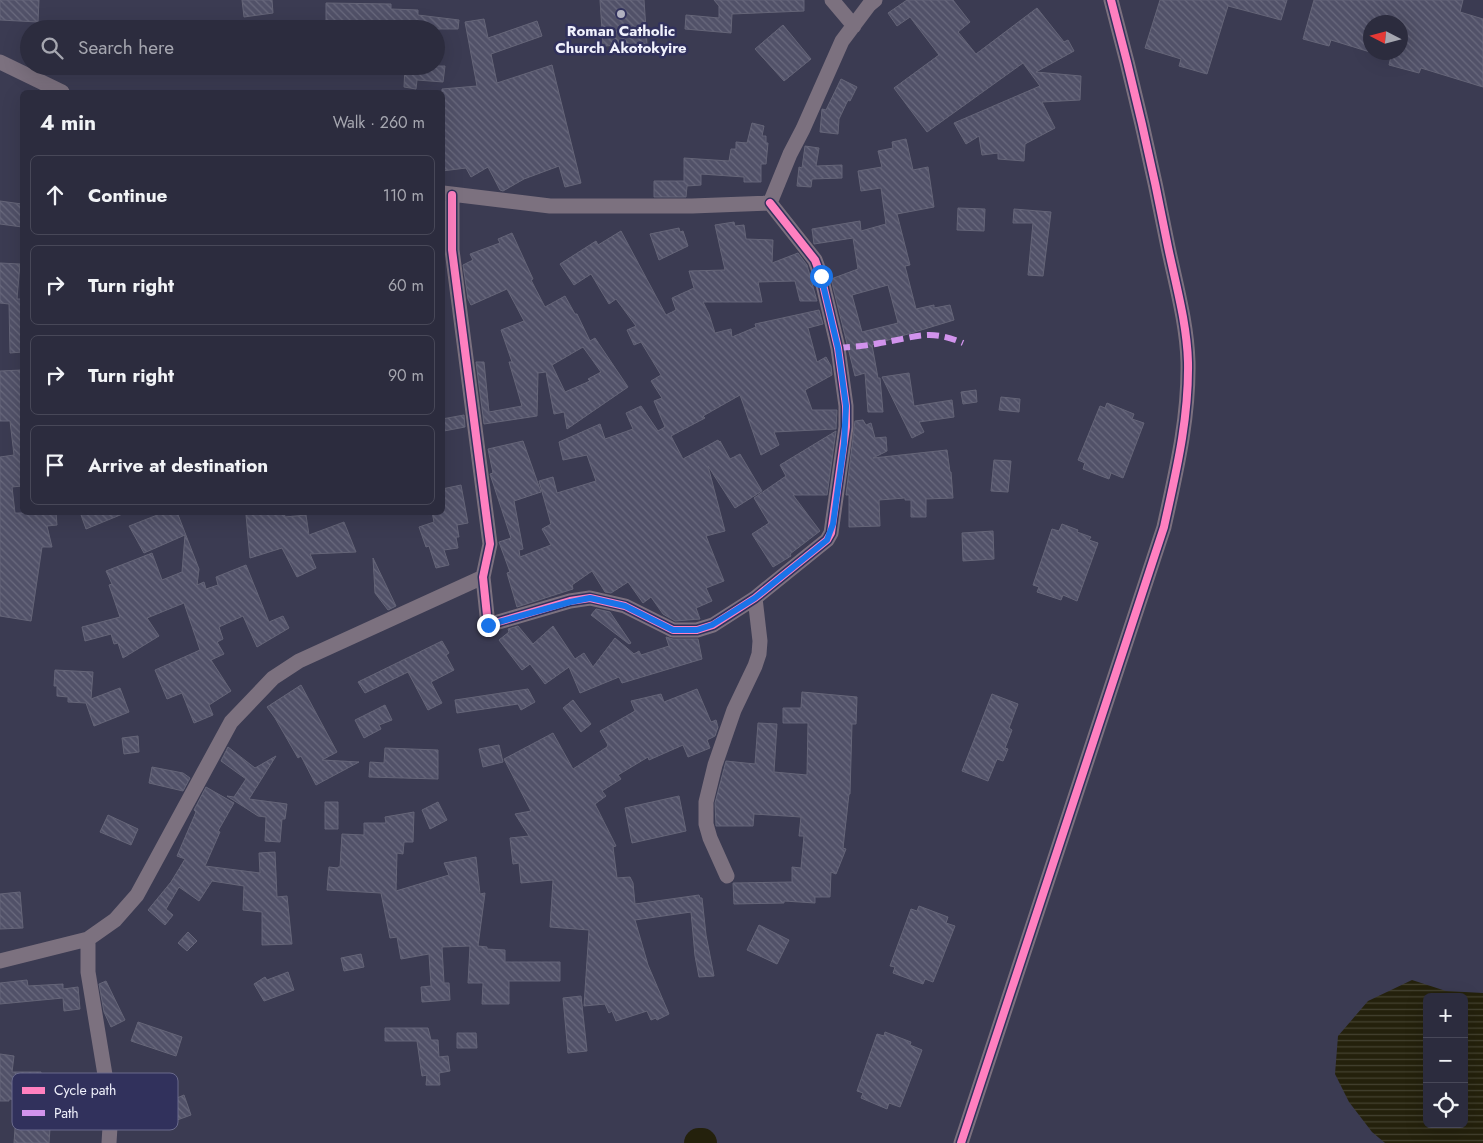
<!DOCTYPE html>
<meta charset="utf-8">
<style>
body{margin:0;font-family:Jost,sans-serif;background:#383849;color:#f1f3f6}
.controls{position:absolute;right:15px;bottom:15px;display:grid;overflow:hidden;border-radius:8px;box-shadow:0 5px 20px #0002}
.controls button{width:45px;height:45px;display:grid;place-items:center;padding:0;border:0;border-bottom:1px solid #484858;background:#2c2c3e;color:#f1f3f6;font:25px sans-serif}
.compass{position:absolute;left:1363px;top:15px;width:45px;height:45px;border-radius:50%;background:#2c2c3e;box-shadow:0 5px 20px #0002;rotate:276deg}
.stop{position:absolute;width:15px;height:15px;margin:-11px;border:4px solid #1a73e8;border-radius:50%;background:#fff}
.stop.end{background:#1a73e8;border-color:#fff;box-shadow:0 1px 5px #0008}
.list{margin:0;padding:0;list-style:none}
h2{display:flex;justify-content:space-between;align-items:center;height:65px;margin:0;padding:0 20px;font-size:21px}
h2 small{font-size:16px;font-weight:400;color:#a6a7b0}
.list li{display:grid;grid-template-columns:32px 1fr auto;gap:15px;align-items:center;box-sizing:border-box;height:80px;margin:0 10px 10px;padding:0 10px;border:1px solid #484858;border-radius:8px}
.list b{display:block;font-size:19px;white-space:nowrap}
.list em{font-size:16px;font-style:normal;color:#a6a7b0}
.icon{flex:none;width:28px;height:28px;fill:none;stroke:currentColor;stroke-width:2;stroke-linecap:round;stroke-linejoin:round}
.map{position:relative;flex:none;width:1483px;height:1143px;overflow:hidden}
.search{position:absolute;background:#2c2c3e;box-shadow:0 5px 20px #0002;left:20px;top:20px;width:425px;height:55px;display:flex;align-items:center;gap:12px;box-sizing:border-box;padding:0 18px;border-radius:28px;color:#a6a7b0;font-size:19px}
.panel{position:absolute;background:#2c2c3e;box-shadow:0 5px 20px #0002;left:20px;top:90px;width:425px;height:425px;border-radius:8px}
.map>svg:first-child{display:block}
</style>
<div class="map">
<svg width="1483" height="1143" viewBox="0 0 1483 1143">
<defs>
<pattern id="water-rules" width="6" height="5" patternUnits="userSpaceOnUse" patternTransform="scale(1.25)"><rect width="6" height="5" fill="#24210c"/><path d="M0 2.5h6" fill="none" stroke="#444230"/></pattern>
<pattern id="building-back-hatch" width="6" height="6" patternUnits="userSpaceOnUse" patternTransform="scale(1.25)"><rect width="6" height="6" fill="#515168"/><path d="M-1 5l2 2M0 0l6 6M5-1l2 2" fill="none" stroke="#6a6a7e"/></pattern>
</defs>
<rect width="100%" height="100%" fill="#3b3b52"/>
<path fill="url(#water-rules)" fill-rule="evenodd" d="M1412,980L1446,991L1483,993V1143H1385L1372,1132L1349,1102L1335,1074L1338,1036L1368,1001ZM1427,997H1464V1124H1427Z"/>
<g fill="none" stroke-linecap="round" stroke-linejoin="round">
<path stroke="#24210c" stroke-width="30" d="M699,1143H702"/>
</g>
<path fill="url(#building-back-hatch)" stroke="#656578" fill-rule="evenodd" d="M0,0H39L38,22L0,20Z
M242,0H272L273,13L244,17Z
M600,0H644L647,44L603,46Z
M714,0H804V11L732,14L731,33L685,29L686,15L719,18V6Z
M907,0H953L970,22L958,32L976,54L1037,8L1064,42L1068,40L1074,51L1036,72L1081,76L1080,100L1042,102L1055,128L1025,144L1024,161L998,159V153L982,155L979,136L966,144L954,123L1040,86L1023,63L927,132L894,88L939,55L910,17L897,26L888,13Z
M1160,0H1287L1281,20L1228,6L1207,74L1179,66L1181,59L1145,48Z
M1314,0H1463L1460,12L1483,19V87L1421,68L1419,73L1389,65L1392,52H1400V22H1370V52L1331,40L1329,46L1303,39Z
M326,3L391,4V9L418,10V15L459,20L458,29H404V27L379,26V29H326Z
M484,19L488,38L537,21L542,36L491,54L497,83L552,65L581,183L565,187L559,166L524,179L503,191L500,190L488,167L471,177L466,168L442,171V89L477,86L465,22Z
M783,25L811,59L784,81L755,49Z
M405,66H445L443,82L417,80L416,89L404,87Z
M841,79L857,87L850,101L848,100L839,119L838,134L820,132L822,109L826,110Z
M752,123L764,126L762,136H766V143H768L766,164H761V182H744V177L701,174V185L687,186L686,197H654V181H684V158L729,161L731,149H736V142L747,143Z
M906,139L913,170L928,167L934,207L897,214L910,265L905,266L916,309L934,305V308L950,305L954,320L872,345L878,378H880L883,412H868L865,373L855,376L831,279L858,269L853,238L814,244L812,229L860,221L861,231L886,224L881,188L861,191L858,171L882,167L878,151L893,148L892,142ZM888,285L898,323L862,332L852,295Z
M805,146L819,148L816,166L842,165V178L812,179L811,187L797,186L799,167L802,168Z
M0,201L22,204V227L0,224Z
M958,208L985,209L984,231L957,230Z
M1014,209L1051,212L1043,276L1028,275L1033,223H1013Z
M734,222L735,226L744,225L746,239L773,240L772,263L798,253L807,265L817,301H800L795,281L758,282L762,302H703L709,314L715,333L731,329L732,337L756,327L755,324L819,310L823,324L808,328L817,362L826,357L831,366L832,375L805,390L812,410H837L836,429L774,432L779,445L761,455L740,395L703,416L705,418L671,436L683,459L718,440L719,442L720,441L730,459L740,454L762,491L735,508L708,466L725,531L706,536L724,581L706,588L712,601L696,608L700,619L675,621L663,614L651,597L643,603L628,582L611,593L605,592L592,571L572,585L573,589L517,607L507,573L510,572L499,542L511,538L490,474L493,473L488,449L523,441L541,492L514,501L523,549L519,550L520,557L551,545L542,529L551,524L539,481L553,477L557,493L596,481L587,455L563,460L559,442L600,424L605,439L633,429L626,413L641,406L658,431L665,427L654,401L662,398L651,381L661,375L641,342L634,345L627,330L636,326L616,299L609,304L591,274L574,285L560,264L596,241L598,245L621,231L666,315L676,310L672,298L694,288L689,271L725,270L715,225Z
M679,228L680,232L683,231L688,246L659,260L650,234Z
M512,233L533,279L531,280L545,307L565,296L575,314H577L590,341L595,338L628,387L567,429L564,412L554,414L546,372L538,373L537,416L484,424L476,362H484L489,412L522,406L509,362H512L501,330L524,321L507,289L471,305L468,299L463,265L473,260L470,254L500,243L498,239ZM583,347L601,372L588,379L590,381L565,392L552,365Z
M0,263L20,264L17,299H22V352L10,353L9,304L0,303Z
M22,370V486L12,487L15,513H56L57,525L47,526L52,547H42L31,621L0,616V457L14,455L10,421H0V371Z
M909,373L914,406L952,400L954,417L919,422L924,432L912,438L882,377Z
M976,390L977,402L963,404L961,392Z
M1001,397L1020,399L1019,412L999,410Z
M1107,403L1134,414L1132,419L1144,423L1123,478L1111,473L1109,479L1083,469L1085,463L1078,460L1100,406L1105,408Z
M464,415L465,427L444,431L442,419Z
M863,420L866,425L871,423L875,438L886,437L887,451L873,458L947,450L950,472H951L953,498L926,499V517H911V500H905V498L879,500L880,526L849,527V495H846L855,421Z
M836,431L827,495H793L820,531L790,554L791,556L773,567L752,534L769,523L754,498L786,476L780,465Z
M994,460L1011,461L1008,492L991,491Z
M461,485L468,523L457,525L459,537H456L458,548L444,550L449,565L436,568L429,546L426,547L419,527L434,522L432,512H442V489Z
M80,512H125V513L86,529Z
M165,512H177L199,569L197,585L204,582L206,589L218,585L216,577L246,565L269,622L283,616L289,628L257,647L243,616L219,627L223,639L217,642L224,654L211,660L231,691L209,705L213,715L194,723L182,693L167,699L155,670L200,650L184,603L147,618L159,636L123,658L118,643L114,644L111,634L85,641L82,627L120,617L109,585L112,584L106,571L152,553L162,580L182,572L185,535L144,553L129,526Z
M261,512H284L285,517L306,515L309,535L344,522L356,552L310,554L316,568L297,577L282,548L250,558L246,515Z
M1062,524L1078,530L1077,532L1091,537L1089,540L1098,543L1077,601L1063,595L1061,600L1037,592L1039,587L1033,585L1052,529L1059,531Z
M993,531L994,559L963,561L962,533Z
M373,558L396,606L388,610L375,593Z
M596,609L610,612L631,643L629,644L591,615Z
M518,626L533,644L553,626L575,659L584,653L593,667L615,638L634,654L639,651L641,655L669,646L666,637L673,639H698L702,659L622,683L619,677L580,693L569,667L545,684L530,664L522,670L499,640L509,632L508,629Z
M442,641L449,653L446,655L454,670L431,682L442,703L428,710L408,672L365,693L358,682Z
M55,670L93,672L91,699L120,688L129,712L94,726L86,703L68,702V697L57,696V686H54Z
M301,685L337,752L322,760L359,762L316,785L301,756L298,758L275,718L267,707Z
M528,689L535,702L521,710L518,704L457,713L455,700Z
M697,689L711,722L716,720L718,727L715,736L707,740L710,748L688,757L683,745L649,760L648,757L618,775L621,779L602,791L606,796L595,804L616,846L613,847L617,878L630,877L633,883L635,904L699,895L700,898H702L706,935L714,976L699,977L695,956L691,912L635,920L648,965L669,1014L657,1020L656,1018L651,1020L647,1011L616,1021L612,1011L609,1013L605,1004L584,1006L589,930L550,927L553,880L521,883L519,863L513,864L510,838L529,836L515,814L531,811L504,759L553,733L573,769L607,747L608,745L600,731L635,711L631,701L661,694L664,702Z
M802,692L857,697L856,724H852L850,794H849L843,848L846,849L836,874L831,872L830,897H815V903L784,901V903L734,904L733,883L792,882V867L801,868L804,836H799L801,817L754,814L753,826H716L715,803L726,761L755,764L758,723L777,724L774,772L807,775L808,723H783V708H801Z
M992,694L1018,704L1009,728L1012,730L1005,748L1008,749L1003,761L997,759L988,781L962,771Z
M573,700L591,724L581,732L563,708Z
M385,705L392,720L379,725L381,729L364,738L355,720Z
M138,736L139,752L124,754L122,738Z
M499,745L503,762L483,767L479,749Z
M228,747L255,768L276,756L249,799L287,804L285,819H282L280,842L265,841L266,817L258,816L227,796L234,797L246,779L221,761Z
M385,748L438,750V779L369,777L370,762L384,763Z
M152,767L183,773L190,778L183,791L149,783Z
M206,787L234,803L218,831L220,832L205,866L260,873L259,853L275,852L277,897L287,896L292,944L262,945V912L243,910L244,886L212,881L199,901L179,887L166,909L173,915L165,925L148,910L171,882L185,859L177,856L196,812L194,810Z
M679,796L686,831L632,843L625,808Z
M325,802H338V829H325Z
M438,802L447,820L430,829L422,810Z
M414,812L413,842H404L403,854L397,853L396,891L449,875L444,863L476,857L480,894L485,893L478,946L487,947V949L505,950V962H560V981H509V1004H482L483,983H468L470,946L442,947L444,983H449L450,1000L422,1002L421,987L431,986L429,954L401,959L397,937L390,938L381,893L327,890L329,867L338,868V867H340L342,834L364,835V823H386L385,817Z
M108,815L138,829L131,845L100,832Z
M20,892L23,928L0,929V894Z
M919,906L948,917L946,923L955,926L933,982L925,979L923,984L893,973L895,967L890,966L911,909L917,911Z
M759,925L789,940L777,964L747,950Z
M188,932L197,941L187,951L178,943Z
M361,954L364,967L344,971L341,958Z
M288,972L294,990L264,1001L254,984L265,977L267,980Z
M27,980L28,986L63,984V989L78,987L80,1009L64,1011L63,998L0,1004V983Z
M106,981L125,1020L111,1027L104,1012L99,984Z
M581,996L587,1051L568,1053L563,998Z
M138,1022L182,1037L176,1056L131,1041Z
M385,1028H428L431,1040H438L439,1057L448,1056L450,1071L439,1073L440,1085H426L427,1075L422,1076L417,1041H385Z
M885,1032L911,1042L910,1045L922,1050L900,1107L889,1103L887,1109L861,1098L863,1093L857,1091L877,1034L884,1036Z
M457,1033H476L477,1048H457Z
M0,1054L14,1056L12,1072H41V1081L91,1082V1097L52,1098L49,1143H14L17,1100L9,1099V1101H0Z
M184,1095L191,1115L155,1128L148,1110Z"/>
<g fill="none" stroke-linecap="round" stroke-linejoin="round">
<path stroke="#7c717f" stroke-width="15" d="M832,0L854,26
M0,62L62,92
M443,193L550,206H692L770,203
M452,195V250L490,544L483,577L488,625L570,601L590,598L625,606L673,630H697L713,625L755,598L827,540L831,533L846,427V406L838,348L821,276L815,260L770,203
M770,203L790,154L803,129L842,41L869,5L875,0
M727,876L710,838L706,824V802L715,765L734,710L755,666L759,654L760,641L755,598
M88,939V972L111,1111L109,1143
M0,961L88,939L115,920L137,895L231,722L273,678L299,661L483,577
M961,1143L1164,527C1176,472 1189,419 1188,362C1187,324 1176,285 1168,247C1152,164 1133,82 1111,0"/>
<path stroke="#d193ec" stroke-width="6" stroke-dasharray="12 6" stroke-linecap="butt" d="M838,348C852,347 866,346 880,343C915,338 928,328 963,343"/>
<g stroke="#31315c" stroke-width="11">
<path id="cycleway" d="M452,195V250L490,544L483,577L488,625L570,601L590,598L625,606L673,630H697L713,625L755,598L827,540L831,533L846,427V406L838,348L821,276L815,260L770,203
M961,1143L1164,527C1176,472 1189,419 1188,362C1187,324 1176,285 1168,247C1152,164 1133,82 1111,0"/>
</g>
<use href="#cycleway" stroke="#ff80c0" stroke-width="8"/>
</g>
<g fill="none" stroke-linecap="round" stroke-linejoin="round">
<path stroke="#1a73e8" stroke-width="6" d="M488,625L570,602L590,598L625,606L673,630H697L712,625L755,598L827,540L833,524L844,444L846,406L838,348L821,276"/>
</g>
<circle fill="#b1b1c0" stroke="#31315c" stroke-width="2" cx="621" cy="14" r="5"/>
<g text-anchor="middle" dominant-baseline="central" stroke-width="5" stroke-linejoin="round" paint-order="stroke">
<g font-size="15" font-weight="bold" fill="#f0f1fc" stroke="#31315c">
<text x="621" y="31">Roman Catholic<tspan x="621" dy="17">Church Akotokyire</tspan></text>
</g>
</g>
<rect x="12" y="1073" width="166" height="57" rx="8" fill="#31315c" stroke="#6a6b8c" stroke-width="1"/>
<rect x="22" y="1087" width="23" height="7" fill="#ff80c0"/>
<rect x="22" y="1110" width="23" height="6" fill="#d193ec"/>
<g font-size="14" fill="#f0f1fc">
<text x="54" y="1095">Cycle path</text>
<text x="54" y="1118">Path</text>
</g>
</svg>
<div class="controls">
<button>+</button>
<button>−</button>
<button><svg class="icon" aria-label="locate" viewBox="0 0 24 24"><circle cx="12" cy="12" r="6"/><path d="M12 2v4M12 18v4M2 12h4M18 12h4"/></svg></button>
</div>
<svg class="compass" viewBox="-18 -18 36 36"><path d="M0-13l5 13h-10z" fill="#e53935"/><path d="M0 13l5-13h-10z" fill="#a6a7b0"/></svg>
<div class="stop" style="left:821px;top:276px"></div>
<div class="stop end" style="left:488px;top:625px"></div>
<div class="search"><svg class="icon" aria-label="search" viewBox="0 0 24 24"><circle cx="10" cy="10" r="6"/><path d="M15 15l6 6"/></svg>Search here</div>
<section class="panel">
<h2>4 min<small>Walk · 260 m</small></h2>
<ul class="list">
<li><svg class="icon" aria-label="ahead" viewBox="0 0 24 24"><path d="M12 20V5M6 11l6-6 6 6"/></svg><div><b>Continue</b></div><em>110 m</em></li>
<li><svg class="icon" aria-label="right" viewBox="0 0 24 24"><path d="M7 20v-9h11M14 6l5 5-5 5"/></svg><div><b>Turn right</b></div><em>60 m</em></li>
<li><svg class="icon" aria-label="right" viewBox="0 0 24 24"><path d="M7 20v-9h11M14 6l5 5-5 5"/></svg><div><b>Turn right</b></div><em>90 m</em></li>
<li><svg class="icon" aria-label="arrive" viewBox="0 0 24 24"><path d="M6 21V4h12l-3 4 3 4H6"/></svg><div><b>Arrive at destination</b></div></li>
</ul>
</section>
</div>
